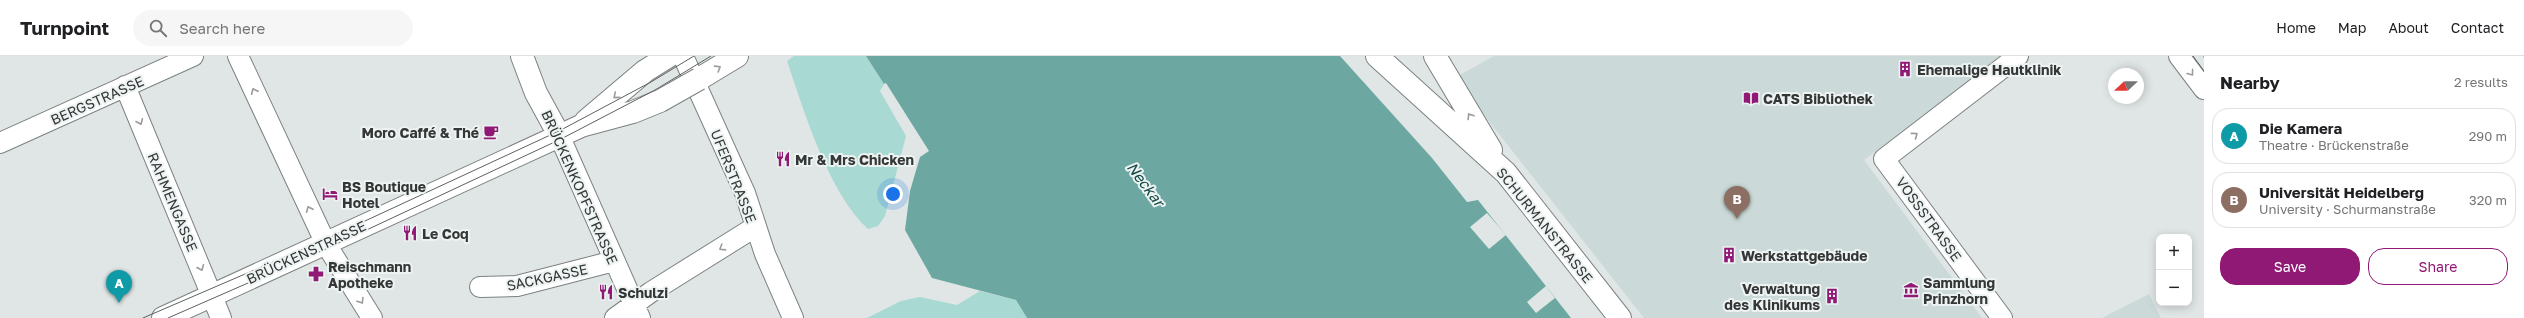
<!DOCTYPE html>
<meta charset="utf-8">
<style>
body{margin:0;font-family:"Golos Text",sans-serif;background:#f6f6f6;color:#202124}
.controls{position:absolute;right:12px;bottom:12px;display:grid;overflow:hidden;border-radius:8px;box-shadow:0 2px 10px #0003}
.controls button{width:36px;height:36px;display:grid;place-items:center;padding:0;border:0;border-bottom:1px solid #e0e0e0;background:#fff;color:#202124;font:20px sans-serif}
.compass{position:absolute;left:2108px;top:12px;width:36px;height:36px;border-radius:50%;background:#fff;box-shadow:0 2px 10px #0003;rotate:248deg}
.you{position:absolute;left:893px;top:138px;width:14px;height:14px;margin:-10px;border:3px solid #fff;border-radius:50%;background:#1a73e8;box-shadow:0 0 0 6px #1a73e833}
.badge{display:grid;place-items:center;width:26px;height:26px;border-radius:50%;background:#911976;color:#fff;font-size:13px;font-weight:700}
.pin{position:absolute;translate:-50% -33px;filter:drop-shadow(0 1px 2px #0008)}
.pin::after{content:'';position:absolute;top:21px;width:14px;height:12px;background:inherit;clip-path:polygon(0 0,100% 0,50% 100%)}
.list{margin:0;padding:0;list-style:none}
h2{display:flex;justify-content:space-between;align-items:center;height:52px;margin:0;padding:0 16px;font-size:17px}
h2 small{font-size:13px;font-weight:400;color:#757577}
.list li{display:grid;grid-template-columns:26px 1fr auto;gap:12px;align-items:center;box-sizing:border-box;height:56px;margin:0 8px 8px;padding:0 8px;border:1px solid #e0e0e0;border-radius:16px}
.list b{display:block;font-size:15px;white-space:nowrap}
.list p{margin:0;font-size:13px;white-space:nowrap;color:#757577}
.list em{font-size:13px;font-style:normal;color:#757577}
.actions{display:flex;gap:8px;padding:12px 16px}
.actions a{flex:1;padding:9px 0;border:1px solid #911976;border-radius:16px;text-align:center;font-size:14px;color:#911976}
.actions .main{background:#911976;color:#fff}
.icon{flex:none;width:22px;height:22px;fill:none;stroke:currentColor;stroke-width:2;stroke-linecap:round;stroke-linejoin:round}
.map{position:relative;flex:none;width:2204px;height:262px;overflow:hidden}
header{display:flex;align-items:center;gap:24px;box-sizing:border-box;height:56px;padding:0 20px;background:#fff;border-bottom:1px solid #e0e0e0}
header strong{font-size:19px}
nav{display:flex;gap:22px;margin-inline-start:auto;font-size:14px}
.search{width:280px;height:36px;background:#f6f6f6;display:flex;align-items:center;gap:10px;box-sizing:border-box;padding:0 14px;border-radius:22px;color:#757577;font-size:15px}
main{display:flex}
aside{flex:1;background:#fff}
.map>svg:first-child{display:block}
</style>
<header>
<strong>Turnpoint</strong>
<div class="search"><svg class="icon" aria-label="search" viewBox="0 0 24 24"><circle cx="10" cy="10" r="6"/><path d="M15 15l6 6"/></svg>Search here</div>
<nav><a>Home</a><a>Map</a><a>About</a><a>Contact</a></nav>
</header>
<main>
<div class="map">
<svg width="2204" height="262" viewBox="0 0 2204 262">
<rect width="100%" height="100%" fill="#dfe6e5"/>
<path fill="#cbdad8" d="M1494,0H2001L1864,104L1982,262H1644L1473,45L1458,20Z
M2149,238L2161,262H2102Z"/>
<path fill="#a9d9d3" d="M794,0H866L884,28L880,35L906,80L885,160L878,170L868,173C829,138 804,55 787,5Z
M980,235L1016,244L1027,262H867L901,245L920,241L957,249Z"/>
<path fill="#6ca8a1" d="M866,0H1340L1432,102L1467,146L1478,144L1571,262H1027L1016,244L932,222L905,174L910,135L920,101L929,95L886,27L884,28Z"/>
<path fill="#dfe6e5" d="M1487,157L1506,179L1489,193L1470,171Z
M1546,230L1555,242L1536,257L1527,246Z"/>
<g fill="none" stroke-linecap="round" stroke-linejoin="round">
<g stroke="#7c8281" stroke-width="22">
<path id="minor" d="M238,0L326,188L372,262
M683,0L745,137L765,198L793,262
M2179,0L2204,33
M125,30L221,262
M559,79L640,262
M0,87L193,0
M480,231L517,230L614,205
M615,262L651,236L755,171
M2002,262L1884,103L2018,0"/>
</g>
<g stroke="#7c8281" stroke-width="24">
<path id="major" d="M522,0L536,37L559,79
M1377,0L1506,117L1620,262
M1435,0L1491,94
M699,23L737,0
M586,65L645,15L669,0
M163,262L581,70L633,56L660,45"/>
</g>
<use href="#minor" stroke="#fff" stroke-width="20"/>
<use href="#major" stroke="#fff" stroke-width="22"/>
<path stroke="#5d6160" stroke-width="1" d="M2193,0L2204,15
M2204,0V1
M143,262L324,184L559,75L651,26L694,0
M168,262L328,192L561,83L655,34L711,0"/>
<g stroke="#7c8281" stroke-width="24" stroke-linecap="butt">
<path id="major-bridge" d="M660,45L699,23"/>
</g>
<use href="#major-bridge" stroke="#fff" stroke-width="22"/>
</g>
<defs><path id="oneway-chevron" d="M-2-3.5L2.5 0L-2 3.5" fill="none" stroke-width="1.6" stroke-linecap="round" stroke-linejoin="round"/></defs>
<g stroke="#9a9b9a">
<use href="#oneway-chevron" transform="translate(718 12) rotate(-32)"/>
<use href="#oneway-chevron" transform="translate(2191 17) rotate(53)"/>
<use href="#oneway-chevron" transform="translate(254 35) rotate(-115)"/>
<use href="#oneway-chevron" transform="translate(616 40) rotate(139)"/>
<use href="#oneway-chevron" transform="translate(1470 60) rotate(-122)"/>
<use href="#oneway-chevron" transform="translate(140 66) rotate(67)"/>
<use href="#oneway-chevron" transform="translate(1915 79) rotate(-37)"/>
<use href="#oneway-chevron" transform="translate(309 153) rotate(-115)"/>
<use href="#oneway-chevron" transform="translate(722 192) rotate(148)"/>
<use href="#oneway-chevron" transform="translate(201 212) rotate(67)"/>
<use href="#oneway-chevron" transform="translate(361 245) rotate(58)"/>
</g>
<defs>
<g id="building-bare" transform="scale(1.2)"><path d="M-4-6H4V6H1V3H-1V6H-4ZM-2.5-4.3h1.7v1.8h-1.7ZM.8-4.3h1.7v1.8H.8ZM-2.5-1h1.7V.8h-1.7ZM.8-1h1.7V.8H.8Z" fill="#911976" stroke="#edf3f2" stroke-width="2.5" paint-order="stroke"/></g>
<g id="library-bare" transform="scale(1.2)"><path d="M-6-4Q-3-5.5-.7-3.5V5Q-3 3-6 4ZM6-4Q3-5.5 .7-3.5V5Q3 3 6 4Z" fill="#911976" stroke="#edf3f2" stroke-width="2.5" paint-order="stroke"/></g>
<g id="cafe-bare" transform="scale(1.2)"><path d="M-5.5-4.5H6V0H3Q3 3.5 0 3.5H-2.5Q-5.5 3.5-5.5 0ZM3-3.2v2h1.7v-2ZM-6 4.5H4V6H-6Z" fill="#911976" stroke="#edf3f2" stroke-width="2.5" paint-order="stroke"/></g>
<g id="restaurant-bare" transform="scale(1.2)"><path d="M-5-6h1v4h1v-4h1v4h1v-4h1v5L-1.5 .5V6h-2V.5L-5-1ZM5-6V6H3V1.5H1.5Q1.5-4 5-6Z" fill="#911976" stroke="#edf3f2" stroke-width="2.5" paint-order="stroke"/></g>
<g id="hotel-bare" transform="scale(1.2)"><path d="M-6-4.5h1.5V1H6V5H4.5V3h-9V5H-6ZM-4 0a1.8 1.8 0 1 1 3.6 0ZM.5 0V-2.5h3Q6-2.5 6 0Z" fill="#911976" stroke="#edf3f2" stroke-width="2.5" paint-order="stroke"/></g>
<g id="pharmacy-bare" transform="scale(1.2)"><path d="M-2-6h4v4h4v4h-4v4h-4v-4h-4v-4h4Z" fill="#911976" stroke="#edf3f2" stroke-width="2.5" paint-order="stroke"/></g>
<g id="museum-bare" transform="scale(1.2)"><path d="M0-6L6-3V-2H-6V-3ZM-5-1h2V3h-2ZM-1-1h2V3h-2ZM3-1h2V3H3ZM-6 4H6V6H-6Z" fill="#911976" stroke="#edf3f2" stroke-width="2.5" paint-order="stroke"/></g>
</defs>
<g fill-rule="evenodd">
<use href="#building-bare" x="1905" y="13"/>
<use href="#library-bare" x="1751" y="42"/>
<use href="#cafe-bare" x="491" y="76"/>
<use href="#restaurant-bare" x="783" y="103"/>
<use href="#hotel-bare" x="330" y="138"/>
<use href="#restaurant-bare" x="410" y="177"/>
<use href="#building-bare" x="1729" y="199"/>
<use href="#pharmacy-bare" x="316" y="218"/>
<use href="#museum-bare" x="1911" y="234"/>
<use href="#restaurant-bare" x="606" y="236"/>
<use href="#building-bare" x="1832" y="240"/>
</g>
<g text-anchor="middle" dominant-baseline="central" stroke-width="4" stroke-linejoin="round" paint-order="stroke">
<g font-size="14" font-weight="bold" fill="#343736" stroke="#edf3f2" text-anchor="start">
<text x="1917" y="13">Ehemalige Hautklinik</text>
<text x="1763" y="42">CATS Bibliothek</text>
<text x="479" y="76" text-anchor="end">Moro Caffé &amp; Thé</text>
<text x="795" y="103">Mr &amp; Mrs Chicken</text>
<text x="342" y="130">BS Boutique<tspan x="342" dy="16">Hotel</tspan></text>
<text x="422" y="177">Le Coq</text>
<text x="1741" y="199">Werkstattgebäude</text>
<text x="328" y="210">Reischmann<tspan x="328" dy="16">Apotheke</tspan></text>
<text x="1923" y="226">Sammlung<tspan x="1923" dy="16">Prinzhorn</tspan></text>
<text x="1820" y="232" text-anchor="end">Verwaltung<tspan x="1820" dy="16">des Klinikums</tspan></text>
<text x="618" y="236">Schulzi</text>
</g>
<g font-size="14" fill="#343736" stroke="#edf3f2">
<text transform="translate(97 44) rotate(-24)">BERGSTRASSE</text>
<text transform="translate(734 120) rotate(68)">UFERSTRASSE</text>
<text transform="translate(580 131) rotate(66)">BRÜCKENKOPFSTRASSE</text>
<text transform="translate(173 146) rotate(67)">RAHMENGASSE</text>
<text transform="translate(1929 163) rotate(54)">VOSSSTRASSE</text>
<text transform="translate(1545 169) rotate(51)">SCHURMANSTRASSE</text>
<text transform="translate(306 196) rotate(-25)">BRÜCKENSTRASSE</text>
<text transform="translate(547 221) rotate(-12)">SACKGASSE</text>
</g>
<g font-size="15" font-style="italic" fill="#134a45" stroke="#edf3f2">
<text transform="translate(1146 128) rotate(53)">Neckar</text>
</g>
</g>
</svg>
<div class="controls">
<button>+</button>
<button>−</button>
</div>
<svg class="compass" viewBox="-18 -18 36 36"><path d="M0-13l5 13h-10z" fill="#e53935"/><path d="M0 13l5-13h-10z" fill="#757577"/></svg>
<div class="you"></div>
<div class="pin badge" style="left:119px;top:247px;background:#0f9aa8">A</div>
<div class="pin badge" style="left:1737px;top:163px;background:#8d6e63">B</div>
</div>
<aside>
<h2>Nearby<small>2 results</small></h2>
<ul class="list">
<li><span class="badge" style="background:#0f9aa8">A</span><div><b>Die Kamera</b><p>Theatre · Brückenstraße</p></div><em>290 m</em></li>
<li><span class="badge" style="background:#8d6e63">B</span><div><b>Universität Heidelberg</b><p>University · Schurmanstraße</p></div><em>320 m</em></li>
</ul>
<div class="actions"><a class="main">Save</a><a>Share</a></div>
</aside>
</main>
